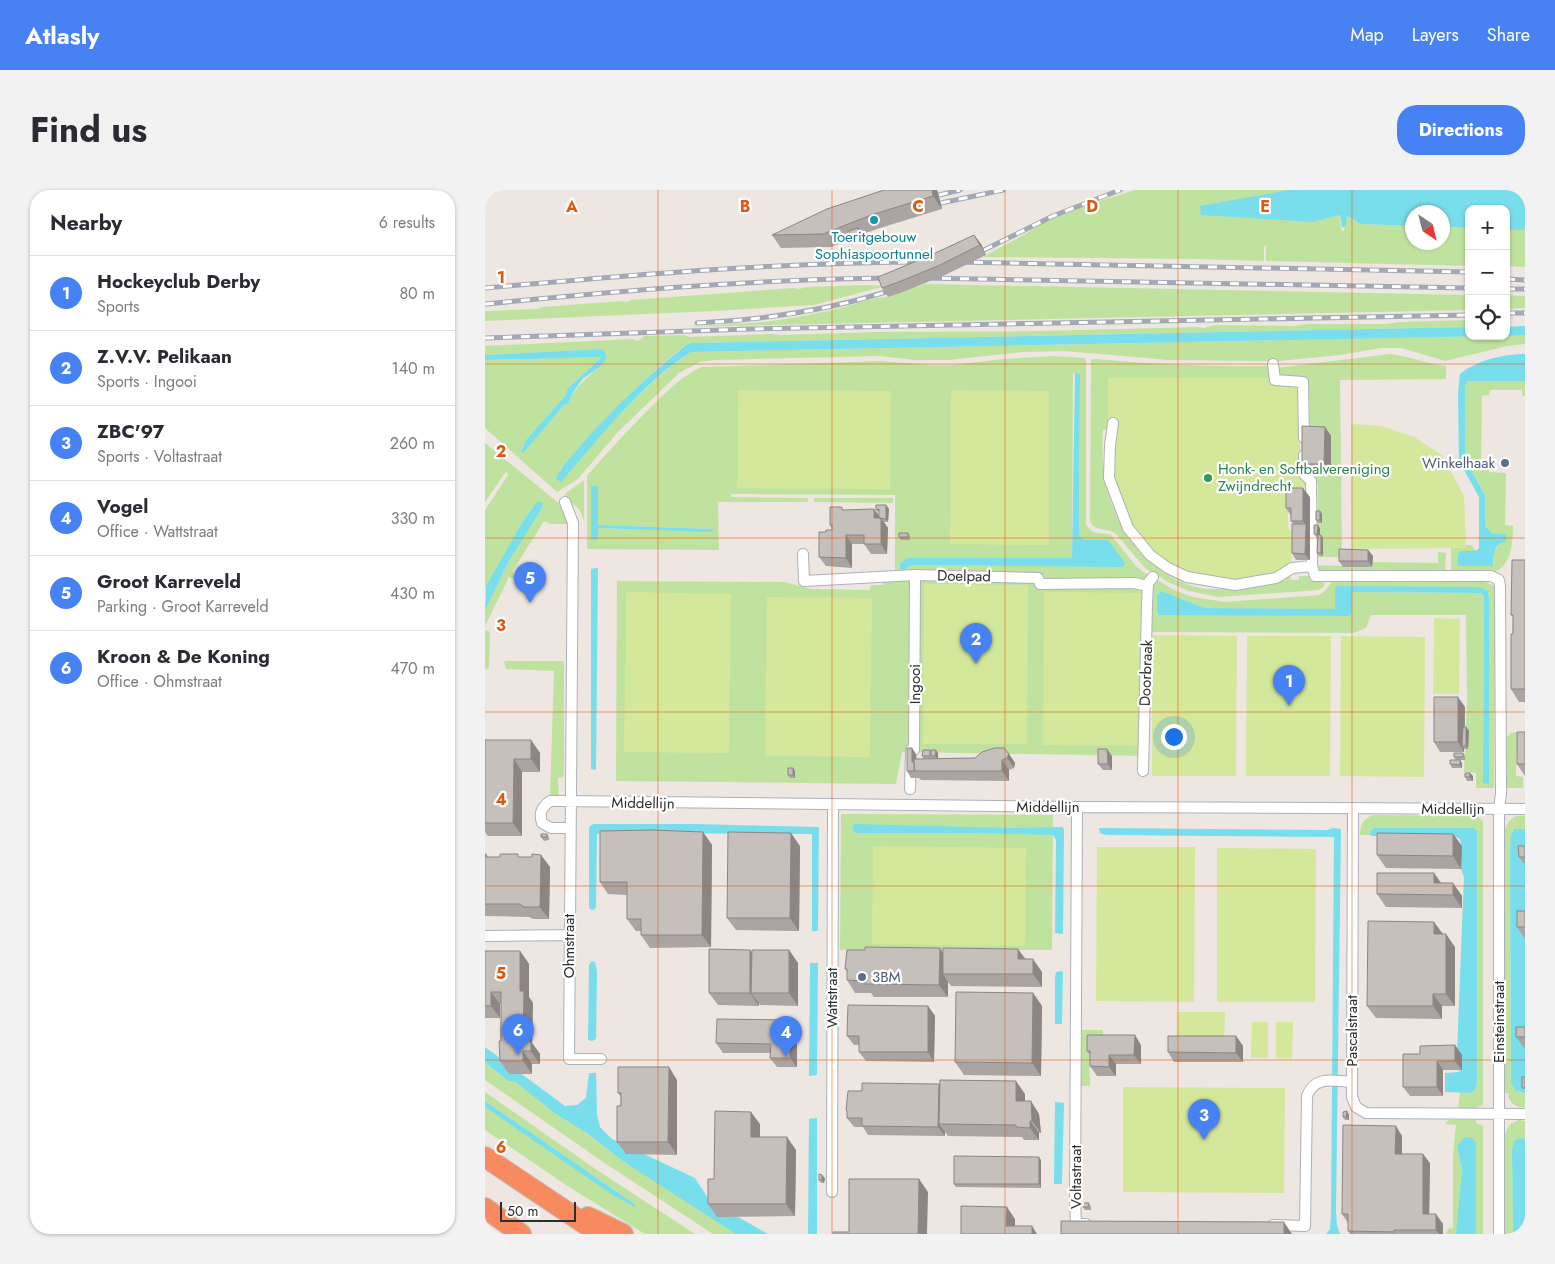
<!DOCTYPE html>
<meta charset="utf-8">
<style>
body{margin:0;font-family:Jost,sans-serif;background:#f2f2f3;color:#2b2b33}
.controls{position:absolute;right:15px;top:15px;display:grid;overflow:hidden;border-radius:10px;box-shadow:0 1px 4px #0004}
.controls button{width:45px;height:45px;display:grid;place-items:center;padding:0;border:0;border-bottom:1px solid #e1e1e2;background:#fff;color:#2b2b33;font:25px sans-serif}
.compass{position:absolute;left:920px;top:15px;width:45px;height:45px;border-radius:50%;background:#fff;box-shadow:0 1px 4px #0004;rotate:145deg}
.scale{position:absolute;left:15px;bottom:12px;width:76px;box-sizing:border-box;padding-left:5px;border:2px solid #2d2d2d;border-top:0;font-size:14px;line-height:18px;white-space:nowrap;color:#2d2d2d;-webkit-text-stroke:4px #fff;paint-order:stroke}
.you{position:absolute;left:688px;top:546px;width:18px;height:18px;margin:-12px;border:4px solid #fff;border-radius:50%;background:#1a73e8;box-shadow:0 0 0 8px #1a73e833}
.badge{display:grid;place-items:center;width:32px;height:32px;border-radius:50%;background:#4782f4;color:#fff;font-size:16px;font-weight:700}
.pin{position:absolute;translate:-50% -41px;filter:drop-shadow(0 1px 2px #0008)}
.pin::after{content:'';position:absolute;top:26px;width:18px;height:15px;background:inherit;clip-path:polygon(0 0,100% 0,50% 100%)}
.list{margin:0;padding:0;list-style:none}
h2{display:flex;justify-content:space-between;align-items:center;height:65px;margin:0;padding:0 20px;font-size:21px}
h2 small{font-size:16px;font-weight:400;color:#7c7c81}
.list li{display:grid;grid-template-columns:32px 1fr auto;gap:15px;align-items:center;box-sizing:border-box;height:75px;padding:0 20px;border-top:1px solid #e1e1e2}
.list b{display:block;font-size:19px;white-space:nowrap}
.list p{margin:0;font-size:16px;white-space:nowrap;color:#7c7c81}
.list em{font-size:16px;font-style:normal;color:#7c7c81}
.icon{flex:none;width:28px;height:28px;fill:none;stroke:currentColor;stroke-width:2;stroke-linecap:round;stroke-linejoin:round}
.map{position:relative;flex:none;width:1040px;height:1044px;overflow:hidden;border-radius:20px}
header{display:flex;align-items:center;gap:30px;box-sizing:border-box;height:70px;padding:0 25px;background:#4782f4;color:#fff}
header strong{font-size:24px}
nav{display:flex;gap:28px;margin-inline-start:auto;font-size:18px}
.intro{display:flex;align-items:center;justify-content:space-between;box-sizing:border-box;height:120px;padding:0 30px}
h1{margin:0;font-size:35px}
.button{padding:12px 22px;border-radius:20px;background:#4782f4;color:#fff;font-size:18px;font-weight:700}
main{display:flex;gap:30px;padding:0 30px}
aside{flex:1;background:#fff;border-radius:20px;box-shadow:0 1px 4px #0004}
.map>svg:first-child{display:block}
</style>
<header>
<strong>Atlasly</strong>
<nav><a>Map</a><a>Layers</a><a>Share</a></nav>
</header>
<div class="intro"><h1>Find us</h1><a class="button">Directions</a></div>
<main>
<aside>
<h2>Nearby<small>6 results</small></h2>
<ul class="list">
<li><span class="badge">1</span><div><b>Hockeyclub Derby</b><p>Sports</p></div><em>80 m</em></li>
<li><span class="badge">2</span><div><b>Z.V.V. Pelikaan</b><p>Sports · Ingooi</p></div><em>140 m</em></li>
<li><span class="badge">3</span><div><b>ZBC'97</b><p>Sports · Voltastraat</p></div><em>260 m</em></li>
<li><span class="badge">4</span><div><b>Vogel</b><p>Office · Wattstraat</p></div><em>330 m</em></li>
<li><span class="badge">5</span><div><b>Groot Karreveld</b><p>Parking · Groot Karreveld</p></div><em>430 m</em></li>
<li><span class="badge">6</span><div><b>Kroon &amp; De Koning</b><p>Office · Ohmstraat</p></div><em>470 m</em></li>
</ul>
</aside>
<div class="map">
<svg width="1040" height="1044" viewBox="0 0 1040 1044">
<rect width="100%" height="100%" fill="#eee6e0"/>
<path fill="#c0e29f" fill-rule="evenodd" d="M650,0H804L800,2L828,32L855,25L856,40L859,41L861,26L876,34L927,36L928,52H958V37L984,38V76L781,71V56H779V71L711,69L498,67C512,59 528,51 542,43C573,23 615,11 650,0Z
M1021,40H1040V77L1021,76Z
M440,94L984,105V120L200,137L280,132L313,127L347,120L391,108L403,107Z
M384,95L400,96L329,115L229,121L0,131V121L52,119L57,117L137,111L142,112L146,110L308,98L314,99L322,97Z
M1021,105L1040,106V118L1021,119Z
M984,130V137L206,153L200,155C152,195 115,233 74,281L84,283C119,238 160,194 206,162L1040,145V154L1022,156L960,171L917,158H896L855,165L794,171L684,170L579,161L538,162L463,170H431L394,166L229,170L215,172L194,183L132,243L93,289L72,302L0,238V170L117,167L83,198L80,206L41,250L36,262L38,263L79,215L83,214C91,194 103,188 118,174L117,159L0,165V156L148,149L153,151L159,146L200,145L204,147L287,144L295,145L394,142L556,141L714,137L719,138L730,135L809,136L821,134H901L915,132Z
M905,164C924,166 942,174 961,176V189L855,190L857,367H833V294L826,285L824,194L822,191L792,187L791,178Z
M569,166L599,168L601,170V334C608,347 614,341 626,345L650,375L657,381L689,400L708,407L740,412L834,405C843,401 843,394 850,389L1002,390V393L1008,395L1010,398L1009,598H991V583L979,582L982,509L981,425H886L881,438L869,443L664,442L661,566L417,562L411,594L131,591L132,391L299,392L326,399L385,400L386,395H398V384H410V305L246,304V307L323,308V312H233L234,360L102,359V286C124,260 147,236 171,212C186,198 198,185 217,177L395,171L447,175H465L519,169ZM590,182L595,185L594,345L598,350L586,376L428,375L423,377L415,385V374L587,368L588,184ZM106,296H113V335L228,339V341L113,338L106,350ZM850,397L1002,400L998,594L999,407L996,403L869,402L867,404V424L865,426L688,424L672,421V405L676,401L720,418L850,419Z
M610,169C668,174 725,177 784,176L787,188H623V240H618C617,257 617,274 620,290C629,338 669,392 721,399C727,399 733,399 740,399C752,399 766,399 778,396C787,393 796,387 805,383L806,390H814V386H826L840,390L839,396L834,400L734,407L704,401L683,392L660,378L630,343C621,338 610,342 605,331L606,170Z
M983,191H1040V206L1037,205V200H1005L1004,205L997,206L996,273L1003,274L1004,282L1021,283L1020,335L1028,336C1028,352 1027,377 1007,383L968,382L966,379V355H986L991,361H976L973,364V374L1008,376L1009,362L1021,344H1008L1000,336V305L980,269V195Z
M0,253L76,315L81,321L85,334H65L59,331L27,382L33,387L31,390L24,387L0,436V421L24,371L37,349L51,313L36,334L0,399V320L23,285L22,282L20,283L0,312Z
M99,290V331L94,319L79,307L81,303Z
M329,308H408V313L329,312Z
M953,362L961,363L960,382L832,381L828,375L887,377V372L953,373Z
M0,440L5,442L4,478L0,480Z
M19,471H79V583L78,587L73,588L74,608H65L69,481L21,479Z
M1032,542L1031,586L1038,587V598H1020L1021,548L1026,543Z
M356,624L568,625L567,760H355Z
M889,625L994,626V628L998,631V913L997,916L992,917L991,919H973L975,902L986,903L992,892V641L964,638H889L886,640L885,645H875C875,635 879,627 889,625Z
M1031,626H1040V639H1029L1027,641L1025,662L1026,893L1033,902L1040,903V917C1030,918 1024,913 1023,903H1020V639L1024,631Z
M595,840H618V860L604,859L605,896H595Z
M0,872L23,891L30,892L71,924L103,944L139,972L255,1044H228L118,972L0,890Z
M0,902L109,978L210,1044H160L81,995L0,940V917L148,1017V1013L0,911Z
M964,930H991V933L998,936V1044H991V953L973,961L977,980L972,1042L971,1044H961L963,1039L968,1038V964L971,935L960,934Z
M1034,930L1040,931V949L1036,948L1027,961L1028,1044H1020V944L1025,934Z"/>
<path fill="#d4e89b" d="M623,188H787L815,194V285L826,297L803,298V338L806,342L807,377L793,383L756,390L736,389L713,386L674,368L648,336L630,290L627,270L633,231H623Z
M253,200L406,201L405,299L252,298Z
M466,200L564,201V355L465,354Z
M866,234L896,236L929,247L957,265L979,306L981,358L867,359Z
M439,394L543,395L542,554H438Z
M141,402L246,404L244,563L139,562Z
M559,402L658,403L657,556L558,555Z
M282,407L387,408L385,567L280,566Z
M949,428L975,429L974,504H948Z
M667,445L752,446L751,586H667Z
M762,446H846L845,586H761Z
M856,446L940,447L939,587L855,586Z
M388,656L541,658L540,756L387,754Z
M612,657H710L709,812L611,811Z
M732,658L831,659L830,812H732Z
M692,822H740L739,853H692Z
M767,832H783V868H766Z
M791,832H808L807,869L791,868Z
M638,897L800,898L799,1003L638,1002Z"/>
<path fill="#78deeb" d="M804,0H1040V40H1021V19H984V38L958,37V22H928L927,36L876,34L862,26L860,37H857L855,25L828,32L716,25L715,16Z
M1040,136V145L1021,146V137Z
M984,137V146H1005L206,162C155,195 116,246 76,292L71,289C76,276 87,266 96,255C128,218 163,186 201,155L206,153Z
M117,159C132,171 104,183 97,190C91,197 86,205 83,214L79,215L40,261L38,263L36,262L41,250L80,206L83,198L117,167L0,170V165Z
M1040,164V191H983L980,195V269L1000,305V336L1008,344H1021V351C1008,354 1009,365 1008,376H975L973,375V364L976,361H991L994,358V307L974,271L973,203L975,184C992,170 1018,164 1040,164Z
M590,182L595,185L594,345L598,350H623L640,373L638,377L428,375L423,377L415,385V374L421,369L426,368H587Z
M106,296H113V335L228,339V342L113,338V350H106Z
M54,312L58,313L57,318L24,371L0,421L1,396L36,334L51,313Z
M110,378H113L111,580L106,579V379Z
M852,396L993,397L1002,400L1004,407V594L998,593L999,407L996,403L869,402L867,404V424L865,426L674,425L672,421V405L676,401L720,418L850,419V397Z
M108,634H208L334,637L333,741H327V644L115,643L112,644L111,716L110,719L107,720L104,718V637Z
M370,634L526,638L577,637L579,639L578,744L570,743L571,650L568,645L491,643H371L368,641V636Z
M614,638L842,640L848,638L856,639L851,1022L852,1035L855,1044H841L845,1039L846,1024L849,647L621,645L615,643Z
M889,638H989L992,641V892L991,898L986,903L960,902V883L974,882V864L972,861L979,687L976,679V653L975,649L971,647L887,646L885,645L886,640Z
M1029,639H1040V903L1031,901L1026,893L1025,662L1026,644Z
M107,771L110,772L112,781L111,849L107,851L103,850L104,775Z
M325,773H333L332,885L324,886Z
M576,781L578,782L577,834H570V787L571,782Z
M0,857L80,916L92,915L101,908L104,883H111L112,925L115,937L127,949L210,988L225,1011L283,1044H251L139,972L103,944L71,924L30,892L23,891L0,872Z
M0,911L148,1013L151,1018L126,1004L0,917Z
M570,912L579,913L577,994H569Z
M332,928V1044H323L324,929Z
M980,947L987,948L991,953V1044H971L977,980L973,961V954Z
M1036,948L1040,949V1044H1028L1027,961L1029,951Z"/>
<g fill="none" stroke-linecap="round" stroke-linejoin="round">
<g stroke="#adb1b8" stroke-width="12">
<path id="street" d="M788,174L790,190L818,192L819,248
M628,233L625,255L624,288L643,338L665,365L683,378L702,387L750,395L791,388L807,378L827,376
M819,265V284L826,291L827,376L830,386H1006L1014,390L1015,397L1016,603L1014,619V1044
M80,312L88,333L84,869H116
M318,364L319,391L430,385L553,388L555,394L649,393L663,396
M658,581L662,415L663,393L668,387
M425,599L426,560H429L430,385
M592,617L590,1011L591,1034H601
M868,618L867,907L871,917L881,923L1040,924
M85,638H66L57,633C54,623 56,618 65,611H76L592,617L1040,619
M0,746L84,745
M347,1002L348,615
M788,1035L820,1036L822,906C830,885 849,891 867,892"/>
</g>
<g stroke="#c4c4c4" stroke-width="22">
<path id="highway" d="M0,967L115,1044
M0,1018L36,1044
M103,1027L138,1044"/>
</g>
<use href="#street" stroke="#fff" stroke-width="10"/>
<use href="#highway" stroke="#f88a60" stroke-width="20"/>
<g stroke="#a3a8b6" stroke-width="5">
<path id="rail" d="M454,5L475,0
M456,13L518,0
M499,60L568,26L635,0
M471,72L984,82
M439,88L984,98
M1021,89L1040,90
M0,98C148,85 295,72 444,72
M1021,99H1040
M0,114C135,101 271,89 406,88
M1021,123H1040
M212,133C277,130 339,121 401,102
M0,148L265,139L984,125"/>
</g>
<use href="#rail" stroke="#fff" stroke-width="3" stroke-dasharray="9" stroke-linecap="butt"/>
</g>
<path fill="#aaa5a2" d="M399,0H452L457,19L395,38L378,44L380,49L371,52L368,48L346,57L296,58L287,45Z
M489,45L496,54L501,65L460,85L418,102L403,107L397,98L444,66Z
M840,237L846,246V284L824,283L817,274Z
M825,307V370H811L807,363L809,334L806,331V326L801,318Z
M401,315L404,319L403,332H399L403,338L402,364H386L379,354H367V378L341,376L334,367L341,342L347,340V338L345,335L359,320L389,319L394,325V323L391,320Z
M835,321L837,324V333H833L831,330Z
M835,338V345H836L838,348V366H835L832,363L833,347H831L829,344Z
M423,343L425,346V350H416L414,347Z
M883,360L888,366L887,377H858L854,371Z
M1040,370V512H1034L1026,499L1028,427L1026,425Z
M980,517V537H981L984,541L983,559H979V562H955L949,552Z
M1040,542V586L1032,574Z
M0,550H46L55,563V582H37V646H3L0,642Z
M445,560L446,562L453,563V568H490L524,564L530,573L529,578L524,580V591L436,590L434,588H426L422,581L431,564V569H439L437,566Z
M978,563L980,566V570H971L969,567Z
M627,566V580H618L613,574Z
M977,573V578H967L965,574Z
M308,578L310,581V588H305L303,585Z
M985,583L988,586V591H982L980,587Z
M218,642L227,655L226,757L165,758L156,745V741H151L142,729V705L123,704L115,692Z
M62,644L64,647V650L59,651L56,647Z
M968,644L977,656L976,679L901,678L892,665Z
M315,656L314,741L251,740L242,728Z
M1040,656V675L1034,667Z
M0,664H1L3,667H47L56,665L65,677L64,729H48L44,727L0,726Z
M949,683L956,693L977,706V718L901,717L892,704Z
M1040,721V749L1032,737Z
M970,757V816H957V829L891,828L882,816Z
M455,758L458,763L540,769L557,782V797L466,796L463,792V807H389L386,803H370L362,790V781L360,779L380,760Z
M304,760L313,773V816L275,815L274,813V816L233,815L224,803L267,761Z
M0,761H35L44,774V807L48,813L47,853L55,864V874H47V884H24L15,871L16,814H15V828H0Z
M548,803L557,816L556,886L479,885L470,872Z
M443,816L450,826L449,872L381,871L374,862V855H369L362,846Z
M1040,837V859L1031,847Z
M312,839V877H292L285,868V863H238L231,853Z
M751,846L758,856V872H689L683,862Z
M656,855V874H631V886H612L605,876V865L602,861Z
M970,855L977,865V880H958V906H925L918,897L935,864Z
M192,890V965L141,964L132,952L136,907L133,903Z
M455,895L540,904V911L554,924L556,943H554V950H539L537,947L463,946L460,942V946L383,945L378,937H369L362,928V922L361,920L377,901Z
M862,921L864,925V930H860L858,927Z
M275,934V947L311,960L310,1026L232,1027L223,1014L229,989Z
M917,946V964L945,973L944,1024L958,1034V1044H865L863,1041V1033L857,1024Z
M556,970V998L471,997L469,994Z
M340,988L339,993H336L334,990Z
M604,1013L606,1017V1020H600L598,1017Z"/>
<path fill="#8b8684" d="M447,0H452L457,19L448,6Z
M373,38L378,44L380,49L375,43Z
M489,45L496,54L501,65Z
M840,237L846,246V284L839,274Z
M818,298L825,307V370L820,364L821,336L818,331Z
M401,315L404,319L403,332L401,329Z
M389,319L396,329L389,328Z
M835,321L837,324V333L835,330Z
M396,328L403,338L402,364L396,354Z
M833,335L835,338V347L832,344Z
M361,345L367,354V378L361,368Z
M836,345L838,348V366L836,363Z
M883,360L888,366L887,377L883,371Z
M973,507L980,517L979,556H977L979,559V562L973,552Z
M981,537L984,541L983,559L981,556Z
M46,550L55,563V582L46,569Z
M427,558L431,564V572H427Z
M622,559L627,566V580L623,574Z
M451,560L453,563V569L450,566Z
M524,564L530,573L529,578L522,568Z
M29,569L37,582V646L28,633Z
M517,570L524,580V591L517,581Z
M975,570L977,573V578L975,575Z
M308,578L310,581V588L308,585Z
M985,583L988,586V591L985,587Z
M218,642L227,655L226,757L217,745Z
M306,643L315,656L314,741L305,728Z
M968,644L977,656L976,679L968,666Z
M56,665L65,677L64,729L55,717Z
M949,683L958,696V706L949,693Z
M968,693L977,706V718L968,705Z
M949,732L958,744H949Z
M961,744L970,757V816L961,804Z
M455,758L463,771L458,784L463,792V807L454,795Z
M533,759L542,771L533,769Z
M265,760L274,772L266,803L274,813V816L265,803Z
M304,760L313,773V816L304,803Z
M35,761L44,774V807L48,813L47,853L55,864V874L38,851L35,801Z
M548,769L557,782V797L548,784Z
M6,802L15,814V828L6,816Z
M548,803L557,816L556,886L547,873Z
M948,804L957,816V829L948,816Z
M443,816L450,826L449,872L443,862Z
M305,830L312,839V877L305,868Z
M650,845L656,855V874L649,865Z
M751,846L758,856V872L751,863Z
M970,855L977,865V880L970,871Z
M38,861L47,874V884L38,871Z
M624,865L631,874V886L624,877Z
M952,871L958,880V906L952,897Z
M184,877L192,890V965L183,952Z
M531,891L540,904V923L531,911Z
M454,894L461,903L454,934L460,942V946L453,937Z
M546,911L554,924L556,943L547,931Z
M862,921L864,925V930L861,927Z
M266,922L275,934V959L266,947Z
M545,931L554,943V950L545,938Z
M911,936L917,946V973L910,964Z
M302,947L311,960L310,1026L301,1014Z
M938,964L945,973L944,1034L938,1024Z
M554,967L556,970V998L554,994Z
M337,985L340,988L339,993L337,990Z
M434,989L443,1002L442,1044H433Z
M522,1017L530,1029V1044L521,1036Z
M951,1024L958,1034V1044H954L951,1040Z
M799,1032L807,1044H799Z
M547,1036L552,1044H547Z"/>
<path fill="#c6c0bc" stroke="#8b8684" d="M399,0H447L448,6L386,25L338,44L287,45L342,19Z
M373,38L375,43L366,46L364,41Z
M489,45L495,55L453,76L411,93L397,98L393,87L444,66Z
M817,236L840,237L839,274H817Z
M801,298H818V331H806V318H801Z
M391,315H401V329L394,328V319L391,320Z
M345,317H357V320L389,319V328H396V354H379V345H361V368L334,367V342H341V340H347V335H345Z
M831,321H835V330H831Z
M807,334H821L820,364L807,363Z
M829,335H833L832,344H829Z
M414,343H423V347H414Z
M833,345H836V363H832Z
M854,359L883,360V371H854Z
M1027,370H1040V499H1026V444H1028V425H1026Z
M949,507H973V552H949Z
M978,537H981V556H977Z
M1032,542H1040V574H1032Z
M0,550H46V569H29L28,633H0Z
M422,558H427V572H429L430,581H422Z
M510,558H519L524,564L522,568L517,570V581H429V569L490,568L497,562Z
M613,559H622L623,574H613Z
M438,560H445V566H437Z
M446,560H451L450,566H446Z
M969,563H978V567H969Z
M965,570H975V575L965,574Z
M303,578H308V585H303Z
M980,583H985V587H980Z
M167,640L218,642L217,745H156V729H142V692H115V641Z
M243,642L306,643L305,728H242Z
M892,643L968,644V666L892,665Z
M56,644H62V647H56Z
M1033,656H1040V667H1034Z
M0,664H1V667H15V664H33V667H47V664L56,665L55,717H39L35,714H0Z
M892,683H949V693H968V705L892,704Z
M1032,721H1040V737H1032Z
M883,731L949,732V744H961V804H948V816H882Z
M380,757L455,758L454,795L380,794V791L362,790V779H360L362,760H380Z
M458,758L533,759V769H548V784H458Z
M224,759L265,760V803H224Z
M267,760H304V803H266Z
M0,761H35V801H39L38,851H46V861H38V871H15L14,851H16V802H6V816H0Z
M471,802L548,803L547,873L470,872Z
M363,815L443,816V862H374V846H362Z
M232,829L305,830V868H285L286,854L231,853Z
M1031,837H1040V847H1031Z
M602,845H650L649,865H624V877L605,876V861H602Z
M683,846H751V863L683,862Z
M970,855V871H952V897H918V864H935V856Z
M133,877H184L183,952H132V916H136V903H133Z
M1037,887H1040V898H1037Z
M455,890L531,891V911H546L547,931H545V938L531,937V935L454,934Z
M377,893L454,894L453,937L377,936V928H362V921L361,920L363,901H377Z
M230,921L266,922V947H302L301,1014H223V989H229Z
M862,921L861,927H858V922Z
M858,935L911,936L910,964H938V1024H951V1040H909V1042L863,1041V1024H857Z
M469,966L554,967V994H469Z
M334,984L337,985V990H334Z
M364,989H434L433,1044H348V1042H364Z
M598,1013H604L603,1017H598Z
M476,1016L522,1017L521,1036H547V1044H476Z
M576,1031L799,1032V1044H576Z"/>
<path fill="none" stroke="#df570e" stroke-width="1" stroke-opacity="0.55" d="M173,0V1044M347,0V1044M520,0V1044M693,0V1044M867,0V1044M0,174H1040M0,348H1040M0,522H1040M0,696H1040M0,870H1040"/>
<circle fill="#0f9aa8" stroke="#fff" stroke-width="2" cx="389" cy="30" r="5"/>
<g fill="#5c6f8a" stroke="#fff" stroke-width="2">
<circle cx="1020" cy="273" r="5"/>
<circle cx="377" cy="787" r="5"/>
</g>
<circle fill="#2e9e5b" stroke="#fff" stroke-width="2" cx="723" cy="288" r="5"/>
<g text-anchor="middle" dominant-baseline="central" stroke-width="4.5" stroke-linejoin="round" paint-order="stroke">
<g font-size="15" fill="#0d838f" stroke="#fff">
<text x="389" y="47">Toeritgebouw<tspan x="389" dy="17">Sophiaspoortunnel</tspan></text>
</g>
<g font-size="15" fill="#4e5e75" stroke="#fff" text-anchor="end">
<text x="1010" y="273">Winkelhaak</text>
<text x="387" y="787" text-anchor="start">3BM</text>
</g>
<g font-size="15" fill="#27864d" stroke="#fff" text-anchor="start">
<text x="733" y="279">Honk- en Softbalvereniging<tspan x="733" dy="17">Zwijndrecht</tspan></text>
</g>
<g font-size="15" fill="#2d2d2d" stroke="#fff">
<text transform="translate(479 386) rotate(1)">Doelpad</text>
<text transform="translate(661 483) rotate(-88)">Doorbraak</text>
<text transform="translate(430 494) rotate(-90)">Ingooi</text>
<text transform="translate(158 613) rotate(1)">Middellijn</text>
<text x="563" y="617">Middellijn</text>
<text x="968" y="619">Middellijn</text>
<text transform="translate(84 756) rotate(-90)">Ohmstraat</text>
<text transform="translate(347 808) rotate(-90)">Wattstraat</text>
<text transform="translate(1014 832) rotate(-90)">Einsteinstraat</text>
<text transform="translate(867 841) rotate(-90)">Pascalstraat</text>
<text transform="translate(591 987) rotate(-90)">Voltastraat</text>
</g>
</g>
<g font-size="16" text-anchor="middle" font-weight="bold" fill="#df570e" stroke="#fff" stroke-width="4.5" stroke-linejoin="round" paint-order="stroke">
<text x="87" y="22">A</text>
<text x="260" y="22">B</text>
<text x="433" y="22">C</text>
<text x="607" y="22">D</text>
<text x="780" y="22">E</text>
<text x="16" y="93">1</text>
<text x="16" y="267">2</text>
<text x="16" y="441">3</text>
<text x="16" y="615">4</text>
<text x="16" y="789">5</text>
<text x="16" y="963">6</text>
</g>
</svg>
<div class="controls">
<button>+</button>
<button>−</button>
<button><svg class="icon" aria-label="locate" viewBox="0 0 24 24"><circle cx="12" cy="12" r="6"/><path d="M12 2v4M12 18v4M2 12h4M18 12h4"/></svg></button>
</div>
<svg class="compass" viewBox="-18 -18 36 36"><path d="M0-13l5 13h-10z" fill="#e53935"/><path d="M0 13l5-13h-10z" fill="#7c7c81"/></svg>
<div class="scale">50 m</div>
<div class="you"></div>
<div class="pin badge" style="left:804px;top:516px">1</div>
<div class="pin badge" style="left:491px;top:474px">2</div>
<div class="pin badge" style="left:719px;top:950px">3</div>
<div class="pin badge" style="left:301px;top:867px">4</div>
<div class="pin badge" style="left:45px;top:413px">5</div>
<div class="pin badge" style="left:33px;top:865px">6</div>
</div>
</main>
